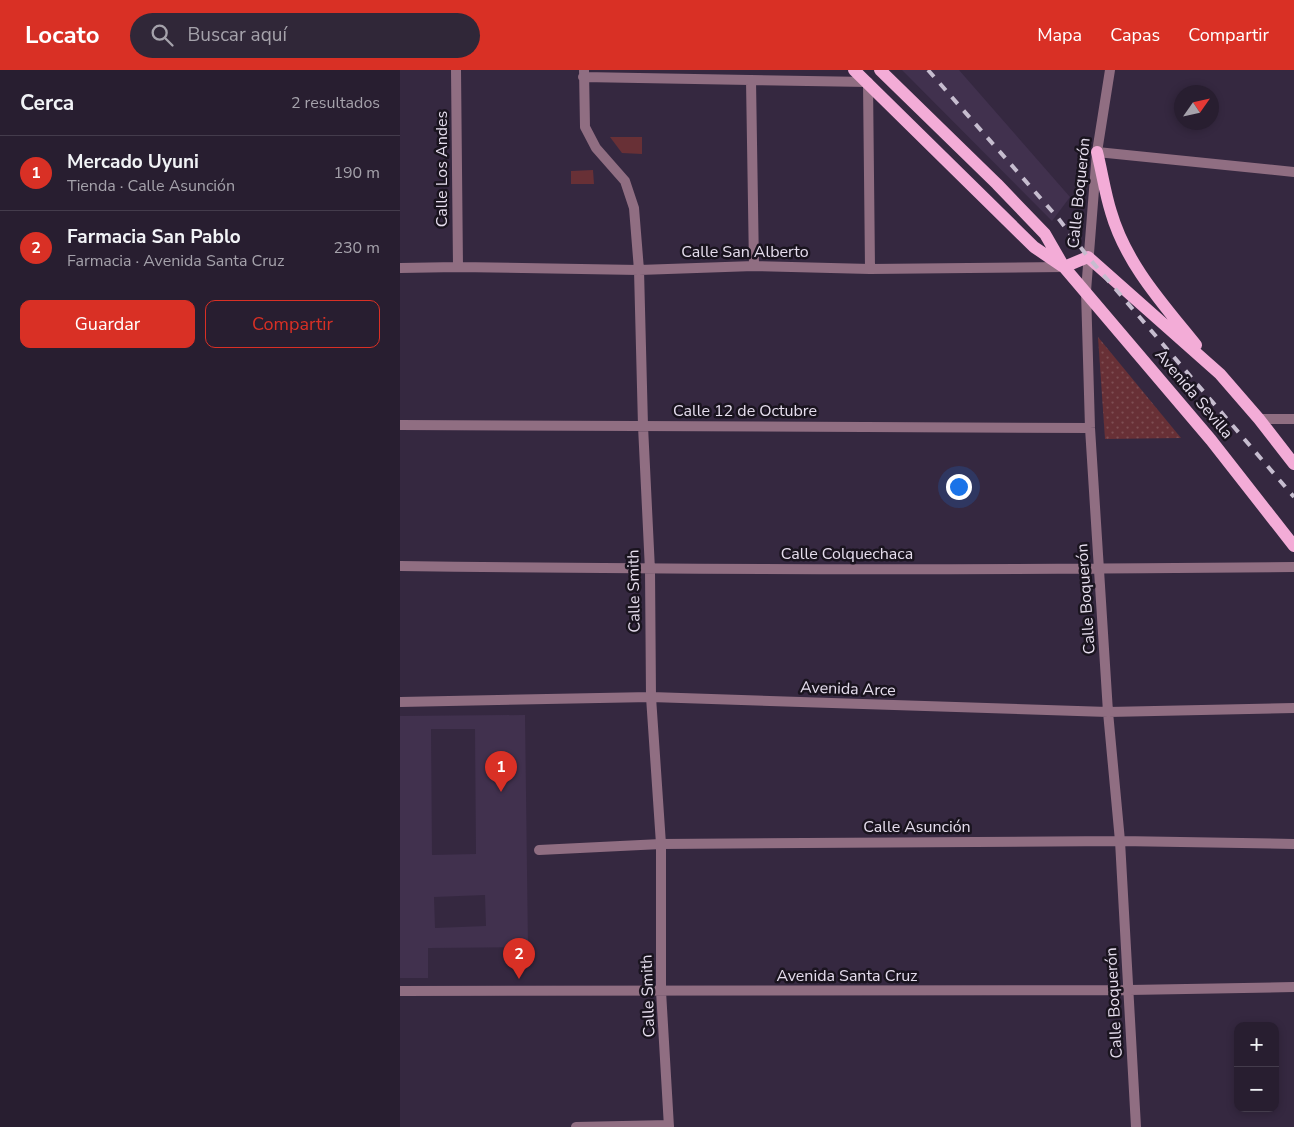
<!DOCTYPE html>
<html lang="es">
<meta charset="utf-8">
<style>
body{margin:0;font-family:"Nunito Sans",sans-serif;background:#302738;color:#f1f3f6}
.controls{position:absolute;right:15px;bottom:15px;display:grid;overflow:hidden;border-radius:10px;box-shadow:0 2px 8px #0003}
.controls button{width:45px;height:45px;display:grid;place-items:center;padding:0;border:0;border-bottom:1px solid #443c4c;background:#281e30;color:#f1f3f6;font:25px sans-serif}
.compass{position:absolute;left:774px;top:15px;width:45px;height:45px;border-radius:50%;background:#281e30;box-shadow:0 2px 8px #0003;rotate:56deg}
.you{position:absolute;left:558px;top:416px;width:18px;height:18px;margin:-12px;border:4px solid #fff;border-radius:50%;background:#1a73e8;box-shadow:0 0 0 8px #1a73e833}
.badge{display:grid;place-items:center;width:32px;height:32px;border-radius:50%;background:#d93025;color:#fff;font-size:16px;font-weight:700}
.pin{position:absolute;translate:-50% -41px;filter:drop-shadow(0 1px 2px #0008)}
.pin::after{content:'';position:absolute;top:26px;width:18px;height:15px;background:inherit;clip-path:polygon(0 0,100% 0,50% 100%)}
.list{margin:0;padding:0;list-style:none}
h2{display:flex;justify-content:space-between;align-items:center;height:65px;margin:0;padding:0 20px;font-size:21px}
h2 small{font-size:16px;font-weight:400;color:#a5a2ab}
.list li{display:grid;grid-template-columns:32px 1fr auto;gap:15px;align-items:center;box-sizing:border-box;height:75px;padding:0 20px;border-top:1px solid #443c4c}
.list b{display:block;font-size:19px;white-space:nowrap}
.list p{margin:0;font-size:16px;white-space:nowrap;color:#a5a2ab}
.list em{font-size:16px;font-style:normal;color:#a5a2ab}
.actions{display:flex;gap:10px;padding:15px 20px}
.actions a{flex:1;padding:11px 0;border:1px solid #d93025;border-radius:10px;text-align:center;font-size:18px;color:#d93025}
.actions .main{background:#d93025;color:#fff}
.icon{flex:none;width:28px;height:28px;fill:none;stroke:currentColor;stroke-width:2;stroke-linecap:round;stroke-linejoin:round}
.map{position:relative;flex:none;width:894px;height:1057px;overflow:hidden}
header{display:flex;align-items:center;gap:30px;box-sizing:border-box;height:70px;padding:0 25px;background:#d93025;color:#fff}
header strong{font-size:24px}
nav{display:flex;gap:28px;margin-inline-start:auto;font-size:18px}
.search{width:350px;height:45px;background:#302738;display:flex;align-items:center;gap:12px;box-sizing:border-box;padding:0 18px;border-radius:28px;color:#a5a2ab;font-size:19px}
main{display:flex}
aside{flex:1;background:#281e30}
.map>svg:first-child{display:block}
</style>
<header>
<strong>Locato</strong>
<div class="search"><svg class="icon" aria-label="search" viewBox="0 0 24 24"><circle cx="10" cy="10" r="6"/><path d="M15 15l6 6"/></svg>Buscar aquí</div>
<nav><a>Mapa</a><a>Capas</a><a>Compartir</a></nav>
</header>
<main>
<aside>
<h2>Cerca<small>2 resultados</small></h2>
<ul class="list">
<li><span class="badge">1</span><div><b>Mercado Uyuni</b><p>Tienda · Calle Asunción</p></div><em>190 m</em></li>
<li><span class="badge">2</span><div><b>Farmacia San Pablo</b><p>Farmacia · Avenida Santa Cruz</p></div><em>230 m</em></li>
</ul>
<div class="actions"><a class="main">Guardar</a><a>Compartir</a></div>
</aside>
<div class="map">
<svg width="894" height="1057" viewBox="0 0 894 1057">
<defs>
<pattern id="park-dots" width="8" height="8" patternUnits="userSpaceOnUse" patternTransform="scale(1.25)"><rect width="8" height="8" fill="#683036"/><path d="M2 2h.1M6 6h.1" fill="none" stroke="#7e4e53" stroke-width="1.8" stroke-linecap="round"/></pattern>
</defs>
<rect width="100%" height="100%" fill="#352840"/>
<path fill="#41314e" fill-rule="evenodd" d="M502,0H559L670,127L652,151Z
M125,645L128,877L28,878V908H0V646ZM31,659H75L76,784L32,785ZM85,825L86,856L35,858L34,827Z"/>
<path fill="#683036" d="M210,67H242V84L222,83Z
M193,100L194,114H171V101Z"/>
<path fill="url(#park-dots)" d="M698,267L781,368L705,369Z"/>
<g fill="none" stroke-linecap="round" stroke-linejoin="round">
<path stroke="#906e82" stroke-width="10" d="M139,780L261,774"/>
<path stroke="#906e82" stroke-width="10" d="M56,0L58,197
M184,0L185,57L196,78L225,111L234,138L239,200L243,356L250,500L251,627L261,774V921L269,1057
M183,7L468,12L470,199
M351,10L354,196
M697,82L894,102
M0,198L58,197L239,200L354,196L470,199L664,197
M686,221L690,358L708,642L720,771L736,1057
M859,349H894
M0,355L690,358
M0,496C298,500 596,500 894,497
M0,632L251,627L708,642L894,638
M261,774L720,771L894,774
M0,921L729,920L894,917
M176,1057L269,1055"/>
<path stroke="#906e82" stroke-width="10" d="M686,221L697,82L710,0"/>
<path stroke="#f3acd7" stroke-width="12" d="M454,0L634,177L662,196
M480,0L597,114L645,164L664,197L811,370L894,476
M697,82C702,102 705,123 711,142C726,194 763,234 796,275
M664,197L688,187L820,304L859,349L894,394"/>
<path stroke="#c6bdcf" stroke-width="4" stroke-dasharray="9 9" stroke-linecap="butt" d="M528,0L658,148L688,187L894,427"/>
</g>
<g text-anchor="middle" dominant-baseline="central" stroke-width="5" stroke-linejoin="round" paint-order="stroke">
<g font-size="16" fill="#e6deee" stroke="#1a141f">
<text transform="translate(42 99) rotate(-90)">Calle Los Andes</text>
<text transform="translate(679 123) rotate(-84)">Calle Boquerón</text>
<text x="345" y="182">Calle San Alberto</text>
<text transform="translate(794 324) rotate(50)">Avenida Sevilla</text>
<text x="345" y="341">Calle 12 de Octubre</text>
<text x="447" y="484">Calle Colquechaca</text>
<text transform="translate(234 521) rotate(-91)">Calle Smith</text>
<text transform="translate(686 529) rotate(-94)">Calle Boquerón</text>
<text transform="translate(448 619) rotate(2)">Avenida Arce</text>
<text x="517" y="757">Calle Asunción</text>
<text x="447" y="906">Avenida Santa Cruz</text>
<text transform="translate(248 926) rotate(-92)">Calle Smith</text>
<text transform="translate(714 933) rotate(-93)">Calle Boquerón</text>
</g>
</g>
</svg>
<div class="controls">
<button>+</button>
<button>−</button>
</div>
<svg class="compass" viewBox="-18 -18 36 36"><path d="M0-13l5 13h-10z" fill="#e53935"/><path d="M0 13l5-13h-10z" fill="#a5a2ab"/></svg>
<div class="you"></div>
<div class="pin badge" style="left:101px;top:722px">1</div>
<div class="pin badge" style="left:119px;top:909px">2</div>
</div>
</main>
